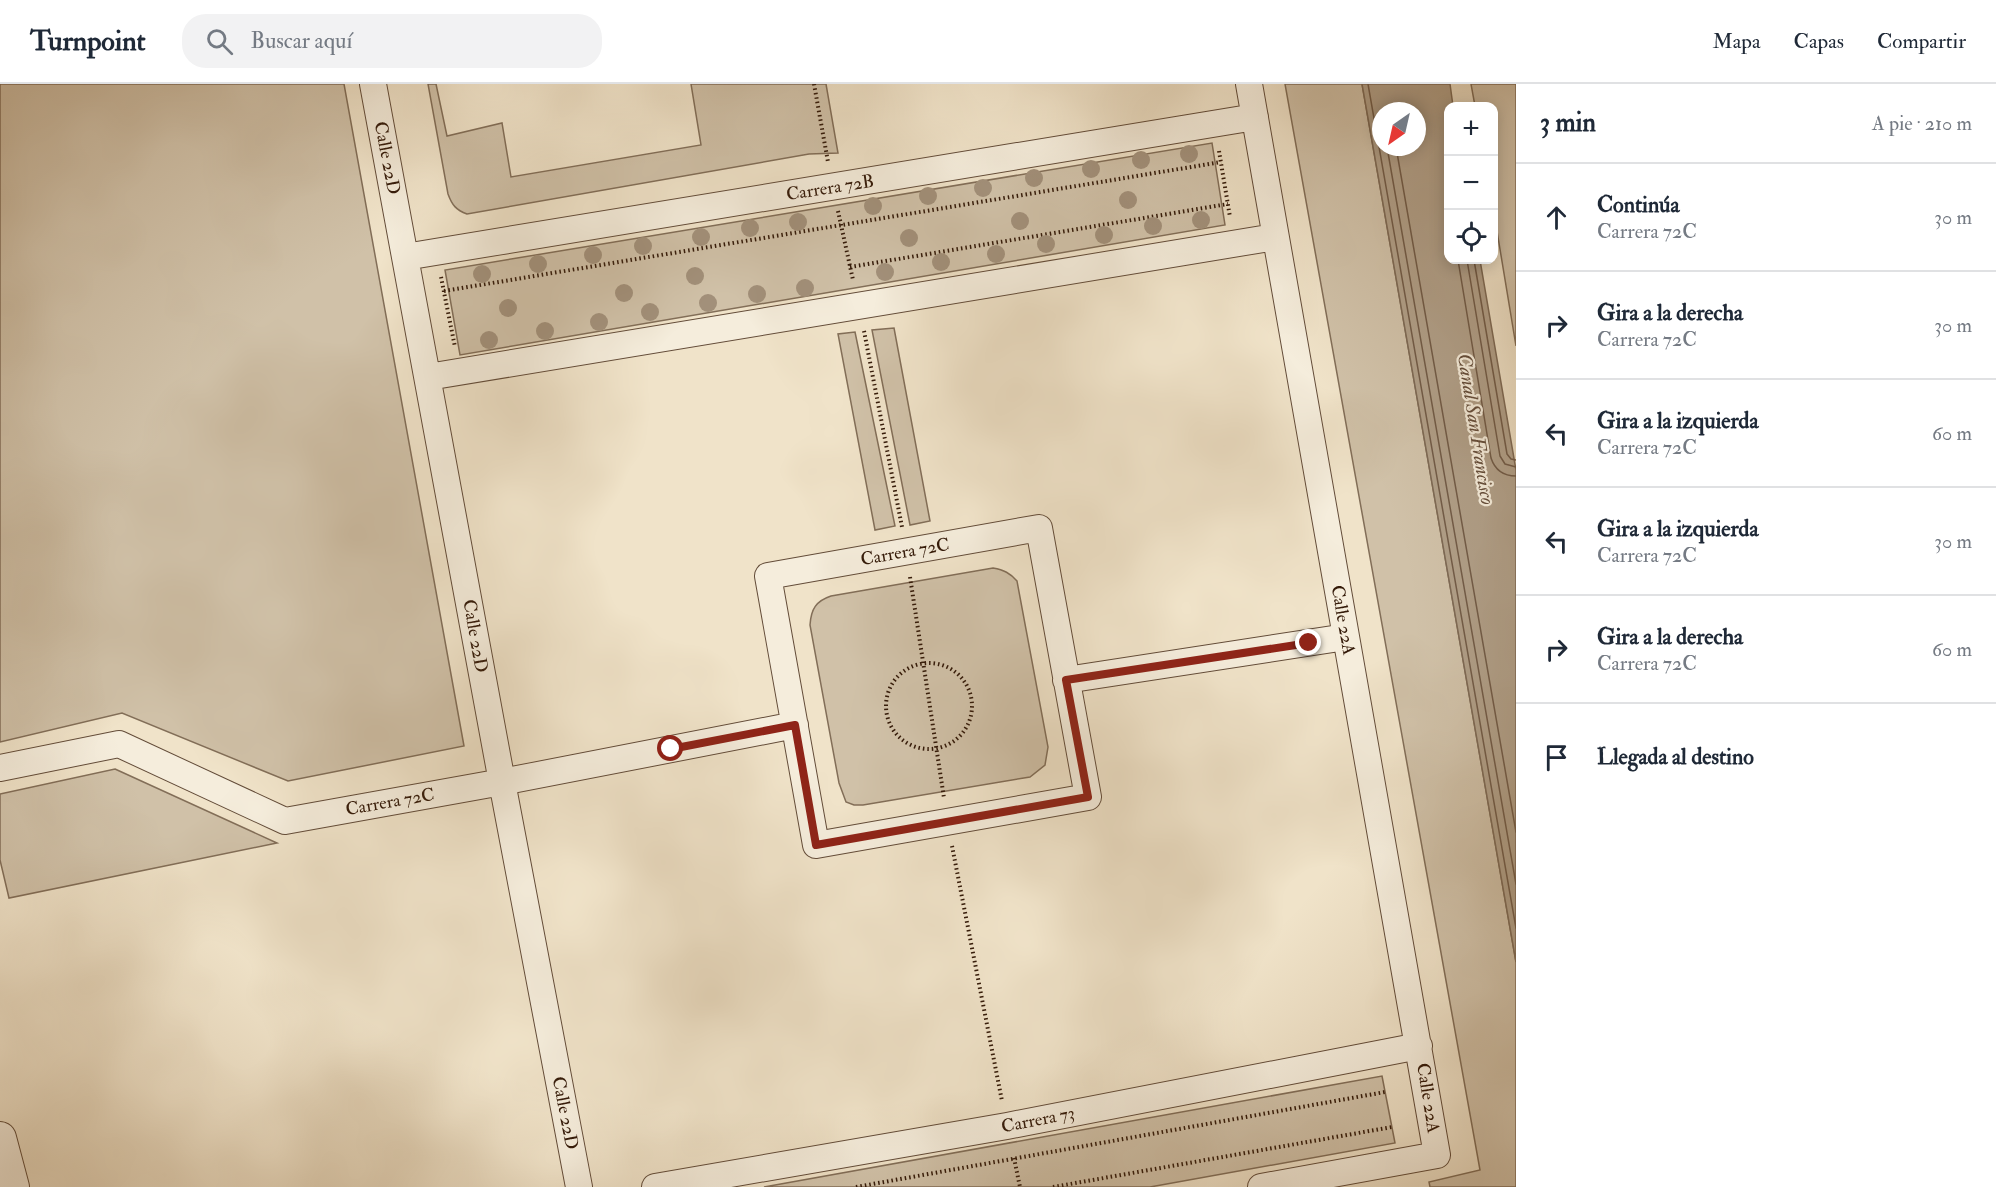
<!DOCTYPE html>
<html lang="es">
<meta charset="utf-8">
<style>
body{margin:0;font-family:"IM FELL Double Pica",serif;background:#f2f2f3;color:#1f2937}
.controls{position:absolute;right:18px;top:18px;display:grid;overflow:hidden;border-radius:12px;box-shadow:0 3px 15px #0003}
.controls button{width:54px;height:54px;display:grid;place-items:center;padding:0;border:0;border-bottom:2px solid #e0e1e3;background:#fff;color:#1f2937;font:30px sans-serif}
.compass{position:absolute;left:1372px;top:18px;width:54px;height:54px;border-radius:50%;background:#fff;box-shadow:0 3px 15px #0003;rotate:214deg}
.stop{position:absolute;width:18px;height:18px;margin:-14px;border:4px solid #8f2418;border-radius:50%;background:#fff}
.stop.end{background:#8f2418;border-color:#fff;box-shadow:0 2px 6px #0008}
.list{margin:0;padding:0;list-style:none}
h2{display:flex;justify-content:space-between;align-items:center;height:78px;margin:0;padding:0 24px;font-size:26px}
h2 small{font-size:20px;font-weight:400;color:#747a83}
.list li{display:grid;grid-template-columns:39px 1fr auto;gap:18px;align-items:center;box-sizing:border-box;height:108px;padding:0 24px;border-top:2px solid #e0e1e3}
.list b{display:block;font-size:22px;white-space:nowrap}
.list p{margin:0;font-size:20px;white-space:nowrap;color:#747a83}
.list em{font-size:20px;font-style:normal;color:#747a83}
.icon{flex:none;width:33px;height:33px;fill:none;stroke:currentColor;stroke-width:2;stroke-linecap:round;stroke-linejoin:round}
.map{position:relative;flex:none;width:1516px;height:1103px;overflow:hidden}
header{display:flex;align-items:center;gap:36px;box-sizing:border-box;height:84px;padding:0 30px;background:#fff;border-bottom:2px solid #e0e1e3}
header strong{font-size:28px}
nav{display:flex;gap:33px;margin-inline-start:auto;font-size:21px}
.search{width:420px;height:54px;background:#f2f2f3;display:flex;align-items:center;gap:15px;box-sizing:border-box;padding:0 21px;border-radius:24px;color:#747a83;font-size:22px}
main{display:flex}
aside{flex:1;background:#fff}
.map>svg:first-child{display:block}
</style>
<header>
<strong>Turnpoint</strong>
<div class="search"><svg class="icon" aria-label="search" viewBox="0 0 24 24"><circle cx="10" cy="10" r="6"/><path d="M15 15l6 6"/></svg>Buscar aquí</div>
<nav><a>Mapa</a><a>Capas</a><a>Compartir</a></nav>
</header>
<main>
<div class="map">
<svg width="1516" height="1103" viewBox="0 0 1516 1103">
<rect width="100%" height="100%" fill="#f0e3c9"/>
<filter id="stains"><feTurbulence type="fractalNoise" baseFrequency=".00333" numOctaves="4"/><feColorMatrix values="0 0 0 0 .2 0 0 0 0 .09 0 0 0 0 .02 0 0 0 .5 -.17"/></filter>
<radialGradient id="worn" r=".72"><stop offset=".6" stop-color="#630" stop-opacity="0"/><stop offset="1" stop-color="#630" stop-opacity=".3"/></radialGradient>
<path fill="#d0c1a8" stroke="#826e58" stroke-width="1.5" d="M0,0H344L464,662L288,697L122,629L0,658Z
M428,0H436L447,52L502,39L511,93L701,61L691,0H826L838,69L809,70L467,130C456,126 452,121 448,110Z
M1285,0H1362L1516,878V1103H1430L1429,1098L1480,1086Z
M1471,0H1516V262L1494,129V22H1475Z
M1212,59L1225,141L460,271L445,186Z
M894,244L930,437L910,441L872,246Z
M855,248L895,442L875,446L838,250Z
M993,484C1004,486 1010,489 1017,497L1048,663L1045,681L1030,693L863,721H854L846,718L839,699L810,541C811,525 816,517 831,512Z
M115,685L277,759L9,814L0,776V710Z
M1382,992L1395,1059L1150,1103H764Z"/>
<path fill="#b09f88" stroke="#7e6a55" stroke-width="1.5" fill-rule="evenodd" d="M1362,0H1450L1453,22H1448V176H1480L1516,386V878ZM1381,27H1417V63H1381Z"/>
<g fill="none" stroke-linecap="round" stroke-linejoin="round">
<path stroke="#725c48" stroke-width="1.5" d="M1368,0L1516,844
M1387,63L1516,800
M1396,63L1516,748
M1458,176L1491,374C1495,386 1503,392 1516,392
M1467,176L1500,372L1505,380L1516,383
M1474,176L1507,370L1511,375L1516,376"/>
<g stroke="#634c39" stroke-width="28">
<path id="minor" d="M373,0L502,698L579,1103
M1249,0L1437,1071L1261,1103
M405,173L1255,33
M428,293L1275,153
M1039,444L1088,713L816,761L768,492Z
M1066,596L1346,553
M0,684L119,660L285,737L502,698L795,641
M655,1103L1007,1042L1419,962"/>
</g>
<g stroke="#634c39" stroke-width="34">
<path id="tertiary" d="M0,1054L13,1103"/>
</g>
<path stroke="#341a09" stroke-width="4" stroke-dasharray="1.5 3" stroke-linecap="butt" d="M814,0L828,78
M1219,67L1230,133
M838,127L853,196
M850,183L1228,120
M441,193L455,263
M444,207L1221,78
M864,247L902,443
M910,493L944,714
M886 622a43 43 0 1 1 86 0a43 43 0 1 1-86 0Z
M952,762L1002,1017
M1014,1074L1020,1103
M856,1103L1385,1008
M1053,1103L1392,1043"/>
<use href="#minor" stroke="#f5eddc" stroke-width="26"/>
<use href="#tertiary" stroke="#f5eddc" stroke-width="32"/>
</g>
<g fill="#a2907a">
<circle cx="1189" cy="70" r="9"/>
<circle cx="1141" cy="76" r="9"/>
<circle cx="1091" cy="85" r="9"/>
<circle cx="1034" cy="94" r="9"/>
<circle cx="983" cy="104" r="9"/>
<circle cx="928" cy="112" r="9"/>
<circle cx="1128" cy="116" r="9"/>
<circle cx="873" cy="122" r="9"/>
<circle cx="1201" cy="136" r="9"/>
<circle cx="1020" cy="137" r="9"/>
<circle cx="798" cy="138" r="9"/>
<circle cx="1153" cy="142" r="9"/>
<circle cx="750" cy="144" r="9"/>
<circle cx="1104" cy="151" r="9"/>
<circle cx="701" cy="153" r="9"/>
<circle cx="909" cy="154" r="9"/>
<circle cx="1046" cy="160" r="9"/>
<circle cx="643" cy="162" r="9"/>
<circle cx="996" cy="170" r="9"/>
<circle cx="593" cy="171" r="9"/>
<circle cx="941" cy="178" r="9"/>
<circle cx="538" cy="180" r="9"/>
<circle cx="885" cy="188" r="9"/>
<circle cx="482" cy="190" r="9"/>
<circle cx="695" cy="192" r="9"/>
<circle cx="805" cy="204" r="9"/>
<circle cx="624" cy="209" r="9"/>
<circle cx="757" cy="210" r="9"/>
<circle cx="708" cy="219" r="9"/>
<circle cx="508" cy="224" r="9"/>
<circle cx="650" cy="228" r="9"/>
<circle cx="599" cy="238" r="9"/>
<circle cx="545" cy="247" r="9"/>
<circle cx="489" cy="256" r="9"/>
</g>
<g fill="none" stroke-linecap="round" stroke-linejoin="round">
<path stroke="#8f2418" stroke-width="8" d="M671,665L795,641L816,761L1088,713L1066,596L1309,559"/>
</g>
<g text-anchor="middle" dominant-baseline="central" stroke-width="4.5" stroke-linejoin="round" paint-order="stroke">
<g font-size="18" fill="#341a09" stroke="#f5eddc">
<text transform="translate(387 74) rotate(79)">Calle 22D</text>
<text transform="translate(830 104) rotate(-9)">Carrera 72B</text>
<text transform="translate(905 468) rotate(-10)">Carrera 72C</text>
<text transform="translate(1343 536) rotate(80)">Calle 22A</text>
<text transform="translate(475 552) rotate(80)">Calle 22D</text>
<text transform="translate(390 718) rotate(-10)">Carrera 72C</text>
<text transform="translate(1428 1014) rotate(81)">Calle 22A</text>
<text transform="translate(565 1029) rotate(79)">Calle 22D</text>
<text transform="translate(1038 1036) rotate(-11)">Carrera 73</text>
</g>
<g font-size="20" font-style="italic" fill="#664f3c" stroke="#f5eddc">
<text transform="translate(1476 345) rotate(81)">Canal San Francisco</text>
</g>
</g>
<rect width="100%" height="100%" filter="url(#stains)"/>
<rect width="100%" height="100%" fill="url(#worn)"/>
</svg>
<div class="controls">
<button>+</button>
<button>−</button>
<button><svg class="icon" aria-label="locate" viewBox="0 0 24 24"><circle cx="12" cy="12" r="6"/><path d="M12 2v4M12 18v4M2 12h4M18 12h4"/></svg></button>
</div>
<svg class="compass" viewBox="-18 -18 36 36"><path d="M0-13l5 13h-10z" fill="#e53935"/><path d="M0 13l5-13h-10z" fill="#747a83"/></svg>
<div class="stop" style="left:671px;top:665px"></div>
<div class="stop end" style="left:1309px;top:559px"></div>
</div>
<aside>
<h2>3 min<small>A pie · 210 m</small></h2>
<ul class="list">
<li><svg class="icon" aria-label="ahead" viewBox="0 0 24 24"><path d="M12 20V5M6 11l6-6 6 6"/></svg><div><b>Continúa</b><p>Carrera 72C</p></div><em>30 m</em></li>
<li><svg class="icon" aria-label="right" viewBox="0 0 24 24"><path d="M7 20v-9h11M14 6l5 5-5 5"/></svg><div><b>Gira a la derecha</b><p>Carrera 72C</p></div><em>30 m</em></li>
<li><svg class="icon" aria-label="left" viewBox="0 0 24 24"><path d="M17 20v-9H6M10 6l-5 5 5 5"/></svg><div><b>Gira a la izquierda</b><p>Carrera 72C</p></div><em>60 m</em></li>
<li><svg class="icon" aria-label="left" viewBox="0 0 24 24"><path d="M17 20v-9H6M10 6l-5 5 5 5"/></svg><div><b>Gira a la izquierda</b><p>Carrera 72C</p></div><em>30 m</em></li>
<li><svg class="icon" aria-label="right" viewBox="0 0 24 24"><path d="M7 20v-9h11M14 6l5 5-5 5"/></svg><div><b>Gira a la derecha</b><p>Carrera 72C</p></div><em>60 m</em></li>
<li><svg class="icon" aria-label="arrive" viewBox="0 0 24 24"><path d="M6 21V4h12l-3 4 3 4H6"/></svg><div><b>Llegada al destino</b></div></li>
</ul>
</aside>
</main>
